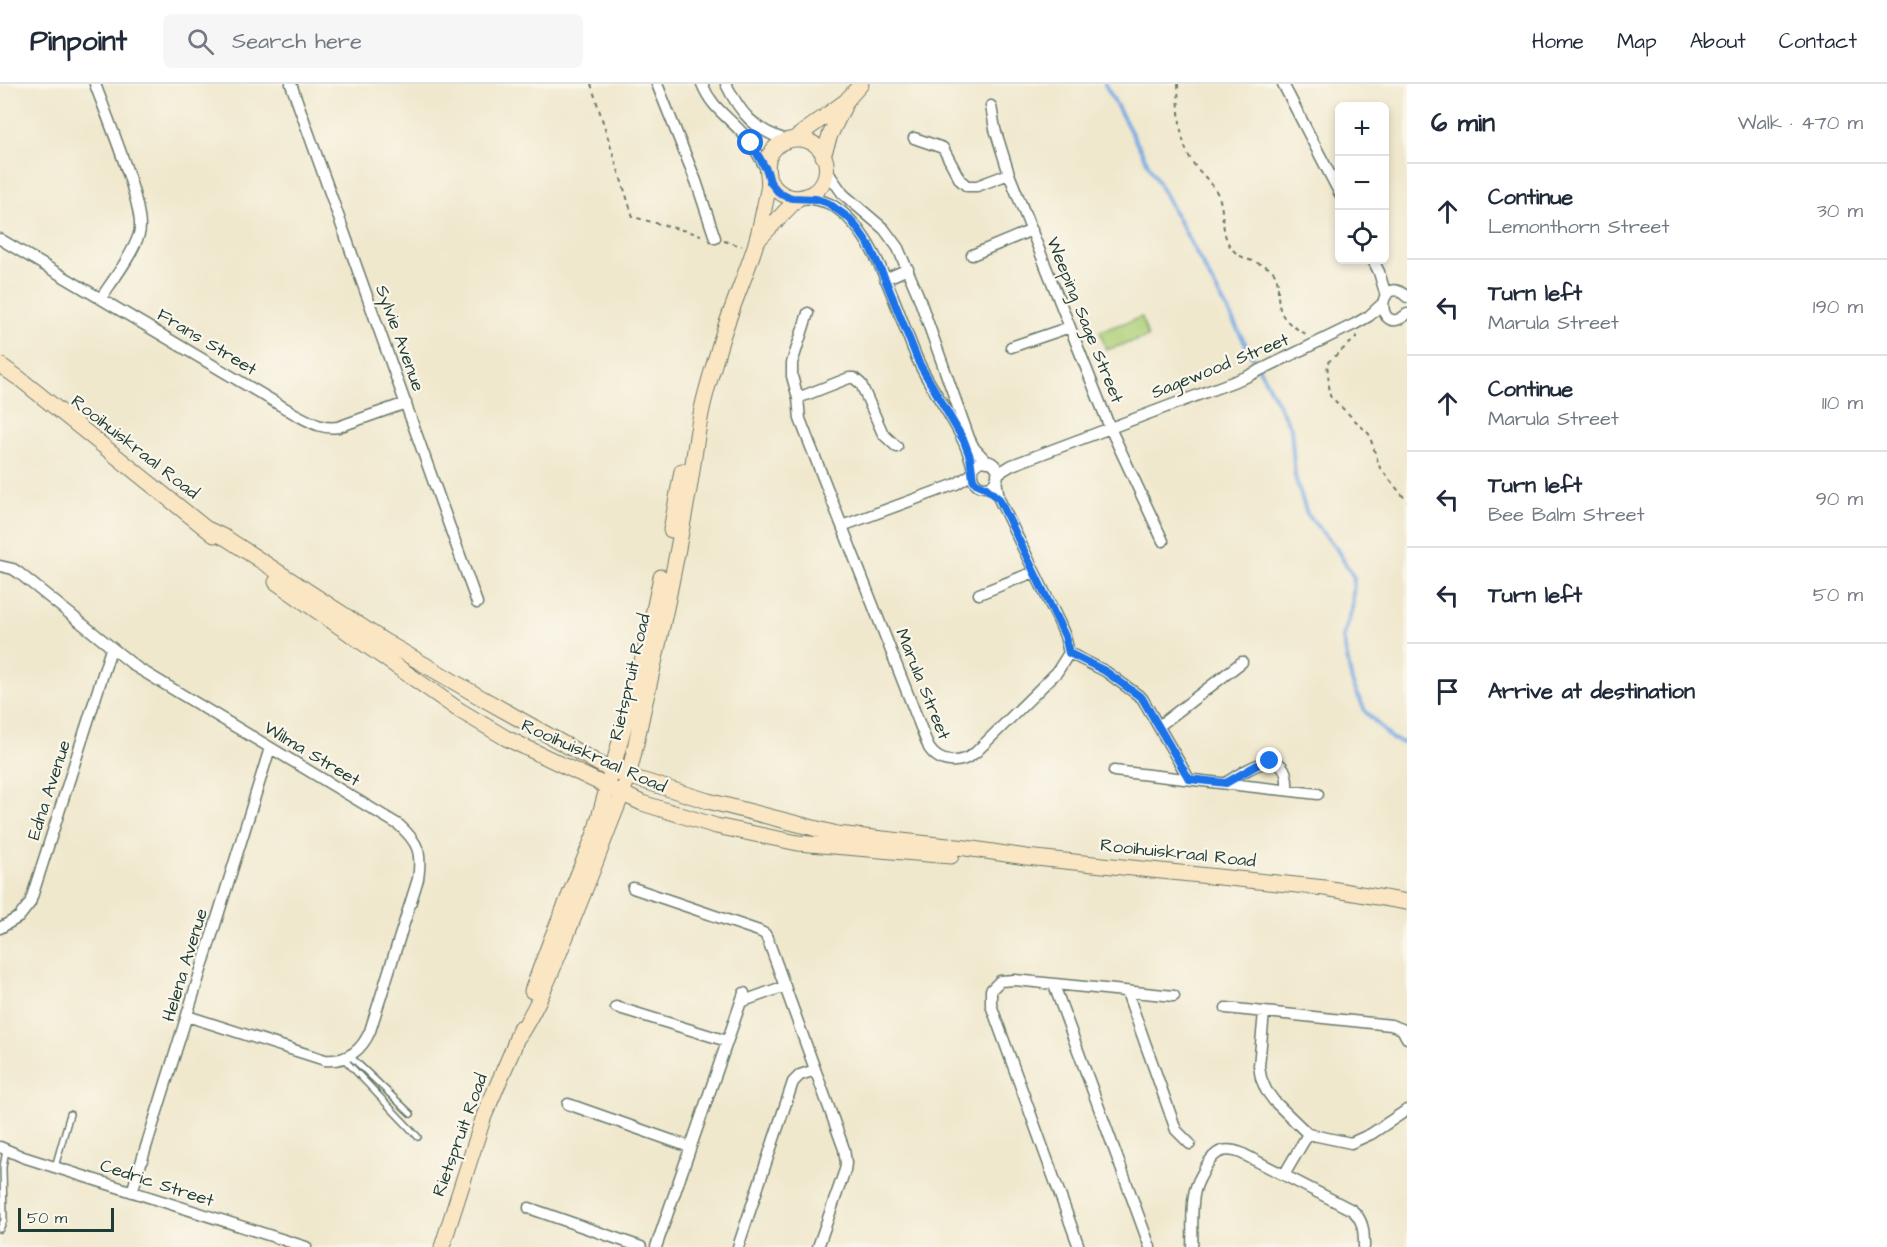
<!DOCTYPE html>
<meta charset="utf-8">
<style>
body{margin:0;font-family:"Architects Daughter",sans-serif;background:#f6f6f7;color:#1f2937}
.controls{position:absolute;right:18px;top:18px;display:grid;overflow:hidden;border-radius:9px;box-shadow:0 3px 9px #0003}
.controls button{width:54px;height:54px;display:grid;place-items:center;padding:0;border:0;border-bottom:2px solid #e0e1e3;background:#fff;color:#1f2937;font:30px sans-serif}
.scale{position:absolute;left:18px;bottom:15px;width:96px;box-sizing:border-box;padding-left:6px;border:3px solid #1f3d34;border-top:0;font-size:16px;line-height:21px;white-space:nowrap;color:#1f3d34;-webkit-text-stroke:4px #fbf7ec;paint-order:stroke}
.stop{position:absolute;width:18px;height:18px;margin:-14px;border:4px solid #1a73e8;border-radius:50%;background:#fff}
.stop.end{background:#1a73e8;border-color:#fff;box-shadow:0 2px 6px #0008}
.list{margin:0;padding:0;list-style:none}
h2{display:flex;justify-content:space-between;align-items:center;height:78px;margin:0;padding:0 24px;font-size:26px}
h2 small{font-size:20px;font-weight:400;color:#747a83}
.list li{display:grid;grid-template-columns:39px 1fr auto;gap:18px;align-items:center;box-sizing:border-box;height:96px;padding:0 24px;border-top:2px solid #e0e1e3}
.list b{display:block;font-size:22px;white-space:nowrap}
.list p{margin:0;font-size:20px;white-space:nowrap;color:#747a83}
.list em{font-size:20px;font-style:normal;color:#747a83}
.icon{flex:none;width:33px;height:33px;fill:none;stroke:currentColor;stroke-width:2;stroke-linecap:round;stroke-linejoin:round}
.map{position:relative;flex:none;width:1407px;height:1163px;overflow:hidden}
header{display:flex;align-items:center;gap:36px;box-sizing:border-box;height:84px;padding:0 30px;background:#fff;border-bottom:2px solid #e0e1e3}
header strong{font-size:28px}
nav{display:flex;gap:33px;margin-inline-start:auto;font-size:21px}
.search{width:420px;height:54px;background:#f6f6f7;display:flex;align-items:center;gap:15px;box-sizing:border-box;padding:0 21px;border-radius:9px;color:#747a83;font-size:22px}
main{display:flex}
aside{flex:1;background:#fff}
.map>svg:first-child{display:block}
</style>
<header>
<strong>Pinpoint</strong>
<div class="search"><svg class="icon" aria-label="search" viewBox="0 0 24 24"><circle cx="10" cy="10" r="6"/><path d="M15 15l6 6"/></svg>Search here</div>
<nav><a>Home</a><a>Map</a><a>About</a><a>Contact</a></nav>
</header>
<main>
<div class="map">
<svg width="1407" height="1163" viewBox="0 0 1407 1163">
<rect width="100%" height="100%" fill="#fbf7ec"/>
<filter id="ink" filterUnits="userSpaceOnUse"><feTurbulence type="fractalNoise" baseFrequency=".0167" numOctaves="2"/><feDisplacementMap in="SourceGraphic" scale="12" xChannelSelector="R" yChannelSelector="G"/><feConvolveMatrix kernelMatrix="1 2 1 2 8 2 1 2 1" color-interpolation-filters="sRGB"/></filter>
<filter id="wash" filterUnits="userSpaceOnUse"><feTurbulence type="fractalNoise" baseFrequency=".008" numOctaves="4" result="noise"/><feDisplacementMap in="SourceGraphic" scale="24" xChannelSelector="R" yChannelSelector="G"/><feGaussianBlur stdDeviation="1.35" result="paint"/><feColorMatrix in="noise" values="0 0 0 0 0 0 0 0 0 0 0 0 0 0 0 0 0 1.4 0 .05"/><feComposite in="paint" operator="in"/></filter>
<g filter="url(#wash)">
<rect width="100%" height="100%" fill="#f0e8cd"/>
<path fill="#add079" stroke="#668656" stroke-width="1.5" d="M1142,233L1148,253L1106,266L1100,247Z"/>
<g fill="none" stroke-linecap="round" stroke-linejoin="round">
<path stroke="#76a9e2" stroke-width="4" d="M1105,0L1291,344L1295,393L1307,430L1336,464L1354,494L1352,526L1343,554L1352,598L1365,627L1392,655L1407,660"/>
</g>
</g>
<g filter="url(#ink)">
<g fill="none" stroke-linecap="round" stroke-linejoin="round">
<g stroke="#68796a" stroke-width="8">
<path id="lane" d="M350,972L411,1030
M343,974L418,1053
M55,1083L70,1030
M0,1145L4,1136L3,1083L6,1066"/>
</g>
<g stroke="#68796a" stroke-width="13">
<path id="street" d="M95,0C105,28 147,127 139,150C133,170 113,196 101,214
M291,0L477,519
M657,0L696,97L715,154
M702,0C713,26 727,31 744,51C754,61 760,74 767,87
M726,0C740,29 755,47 787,56
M1283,0L1340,110
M991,22L995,45L1009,90L1110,344L1163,457
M914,54L943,64L960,96L967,102H977L1009,90
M826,82L831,93L843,110L884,145L898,164L918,211L969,354L974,364L987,378
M804,114C813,115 822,116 830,120C878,146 897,231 919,279C936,315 964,345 973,385
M0,155L295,330C309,337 322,346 338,343L406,319
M972,171L1032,146
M1373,176L1379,188L1386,212
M885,195L908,185
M1407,213C1376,185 1375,257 1407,230
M808,229L792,279V292L798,314L800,335L929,664C941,682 962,680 976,668L1057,588L1069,569L1065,552L1059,538L999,415L996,395
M1011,263L1070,243
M798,314L849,294H854L861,300L883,350L897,363
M972 390a13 13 0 1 1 26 0a13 13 0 1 1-26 0Z
M997,390L1012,381L1246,293L1355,240L1369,232L1382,220
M842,442L956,400L972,390
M0,482L13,485L19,489L136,583L399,741C419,759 422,769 418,795L370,947C362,966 347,978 325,976L187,932
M979,510L1034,488
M1069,569L1105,587L1142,614L1189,695
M1159,642L1242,578
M1114,687L1318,710
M1226,699C1248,684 1290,657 1287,706
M633,804L759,847L765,850L768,856L844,1065L846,1079L845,1086L818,1163
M0,844L19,833L30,819L111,565
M1054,901L1150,1163
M1127,908L1176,1046L1190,1060
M741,918L785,902
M616,923L727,957
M1226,924L1391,941L1402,945L1407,954
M1264,928L1259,982L1261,994L1266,1006L1274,1017L1308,1050L1351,1059L1371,1050L1407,1026
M568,1020L690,1063
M0,1063L23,1073L306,1163
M1284,1091L1308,1050
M132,1108L270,664
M529,1124L641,1163
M656,1163L744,909
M738,1163L793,998L800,991L815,986
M1079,1163L991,921V906L1000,897L1015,896L1174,912
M1192,1163C1193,1146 1191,1128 1194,1111C1195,1104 1198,1097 1202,1090C1211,1071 1220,1061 1241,1069L1352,1126C1364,1136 1364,1149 1364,1163"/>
</g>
<g stroke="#68796a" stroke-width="17">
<path id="secondary" d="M794,55L846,17L861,0
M823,72L830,51L845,20
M756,158L798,114
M0,281L20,295L214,451
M207,445L226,454L384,557L480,613L612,687L708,717L837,750L966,764L1026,773L1325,804L1407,818
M671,446L682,387
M276,498L459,626L506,654L642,719L716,742L798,759L951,772
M532,907L551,856L594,752L647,559L661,493
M518,953C540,920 558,872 573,835C586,804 597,774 609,743C615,727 623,710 628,692C635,668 639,643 645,618C661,551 675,483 687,416C693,387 695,358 701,330C705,309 712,288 718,267C728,230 745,195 756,159C761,142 764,124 768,106C771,93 763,82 771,69C783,50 814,50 824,72C838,108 789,131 770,97
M442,1163L484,1032L513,965L520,944"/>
</g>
<path stroke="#68796a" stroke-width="2" stroke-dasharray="4.5 4.5" stroke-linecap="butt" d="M591,0L633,133L701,151
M1178,0C1179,25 1178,54 1191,76C1199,89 1213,98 1219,113C1225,130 1220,150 1232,165C1244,179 1268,178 1275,190C1278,196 1278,201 1278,208C1278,232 1286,239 1306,250
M724,157L742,162
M1356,251V254L1327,279L1330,312L1369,350L1380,384L1407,417"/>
<use href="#lane" stroke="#fff" stroke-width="5"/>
<use href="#street" stroke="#fff" stroke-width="10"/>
<use href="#secondary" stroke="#fbe6c4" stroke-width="15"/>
</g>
</g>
<g fill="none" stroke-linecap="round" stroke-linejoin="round" filter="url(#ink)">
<path stroke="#1a73e8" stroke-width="8" d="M751,59L767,87L770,98L780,110L792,114L816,115L828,119L850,135L860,148L869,161L885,195L919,279L964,357L970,373L973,395L976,399L985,403L999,415L1065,552L1069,569L1105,587L1142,614L1189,695L1226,699L1259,680L1270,677"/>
</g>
<g text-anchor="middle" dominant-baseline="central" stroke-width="4.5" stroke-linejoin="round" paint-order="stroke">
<g font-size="18" fill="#1f3d34" stroke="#fbf7ec">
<text transform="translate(1085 236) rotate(68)">Weeping Sage Street</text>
<text transform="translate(400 254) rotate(70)">Sylvie Avenue</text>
<text transform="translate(207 258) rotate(31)">Frans Street</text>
<text transform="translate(1220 282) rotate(-22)">Sagewood Street</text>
<text transform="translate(135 363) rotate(38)">Rooihuiskraal Road</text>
<text transform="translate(630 593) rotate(-77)">Rietspruit Road</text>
<text transform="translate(923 600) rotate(68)">Marula Street</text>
<text transform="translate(312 670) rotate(31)">Wilma Street</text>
<text transform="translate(594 672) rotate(24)">Rooihuiskraal Road</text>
<text transform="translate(49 706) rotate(-72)">Edna Avenue</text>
<text transform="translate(1178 769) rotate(6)">Rooihuiskraal Road</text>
<text transform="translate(185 881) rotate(-73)">Helena Avenue</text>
<text transform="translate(460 1051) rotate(-70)">Rietspruit Road</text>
<text transform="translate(157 1099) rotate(18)">Cedric Street</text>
</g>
</g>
</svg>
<div class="controls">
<button>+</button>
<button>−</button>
<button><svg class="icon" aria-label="locate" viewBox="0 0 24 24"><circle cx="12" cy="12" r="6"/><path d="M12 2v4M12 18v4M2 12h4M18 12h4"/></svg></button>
</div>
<div class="scale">50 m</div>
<div class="stop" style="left:751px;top:59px"></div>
<div class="stop end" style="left:1270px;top:677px"></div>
</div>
<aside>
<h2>6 min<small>Walk · 470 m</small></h2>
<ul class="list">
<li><svg class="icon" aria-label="ahead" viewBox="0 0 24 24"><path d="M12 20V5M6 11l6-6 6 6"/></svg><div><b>Continue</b><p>Lemonthorn Street</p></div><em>30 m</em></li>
<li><svg class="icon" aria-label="left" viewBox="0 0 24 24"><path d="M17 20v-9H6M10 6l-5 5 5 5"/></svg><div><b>Turn left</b><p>Marula Street</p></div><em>190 m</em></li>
<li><svg class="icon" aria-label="ahead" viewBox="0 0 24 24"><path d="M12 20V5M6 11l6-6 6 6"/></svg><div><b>Continue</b><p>Marula Street</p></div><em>110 m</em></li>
<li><svg class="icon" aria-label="left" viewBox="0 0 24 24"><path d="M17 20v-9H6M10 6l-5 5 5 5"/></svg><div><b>Turn left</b><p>Bee Balm Street</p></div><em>90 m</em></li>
<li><svg class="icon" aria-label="left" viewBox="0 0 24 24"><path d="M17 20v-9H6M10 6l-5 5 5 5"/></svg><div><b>Turn left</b></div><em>50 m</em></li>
<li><svg class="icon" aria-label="arrive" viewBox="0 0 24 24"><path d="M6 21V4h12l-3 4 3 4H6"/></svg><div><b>Arrive at destination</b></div></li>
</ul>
</aside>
</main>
